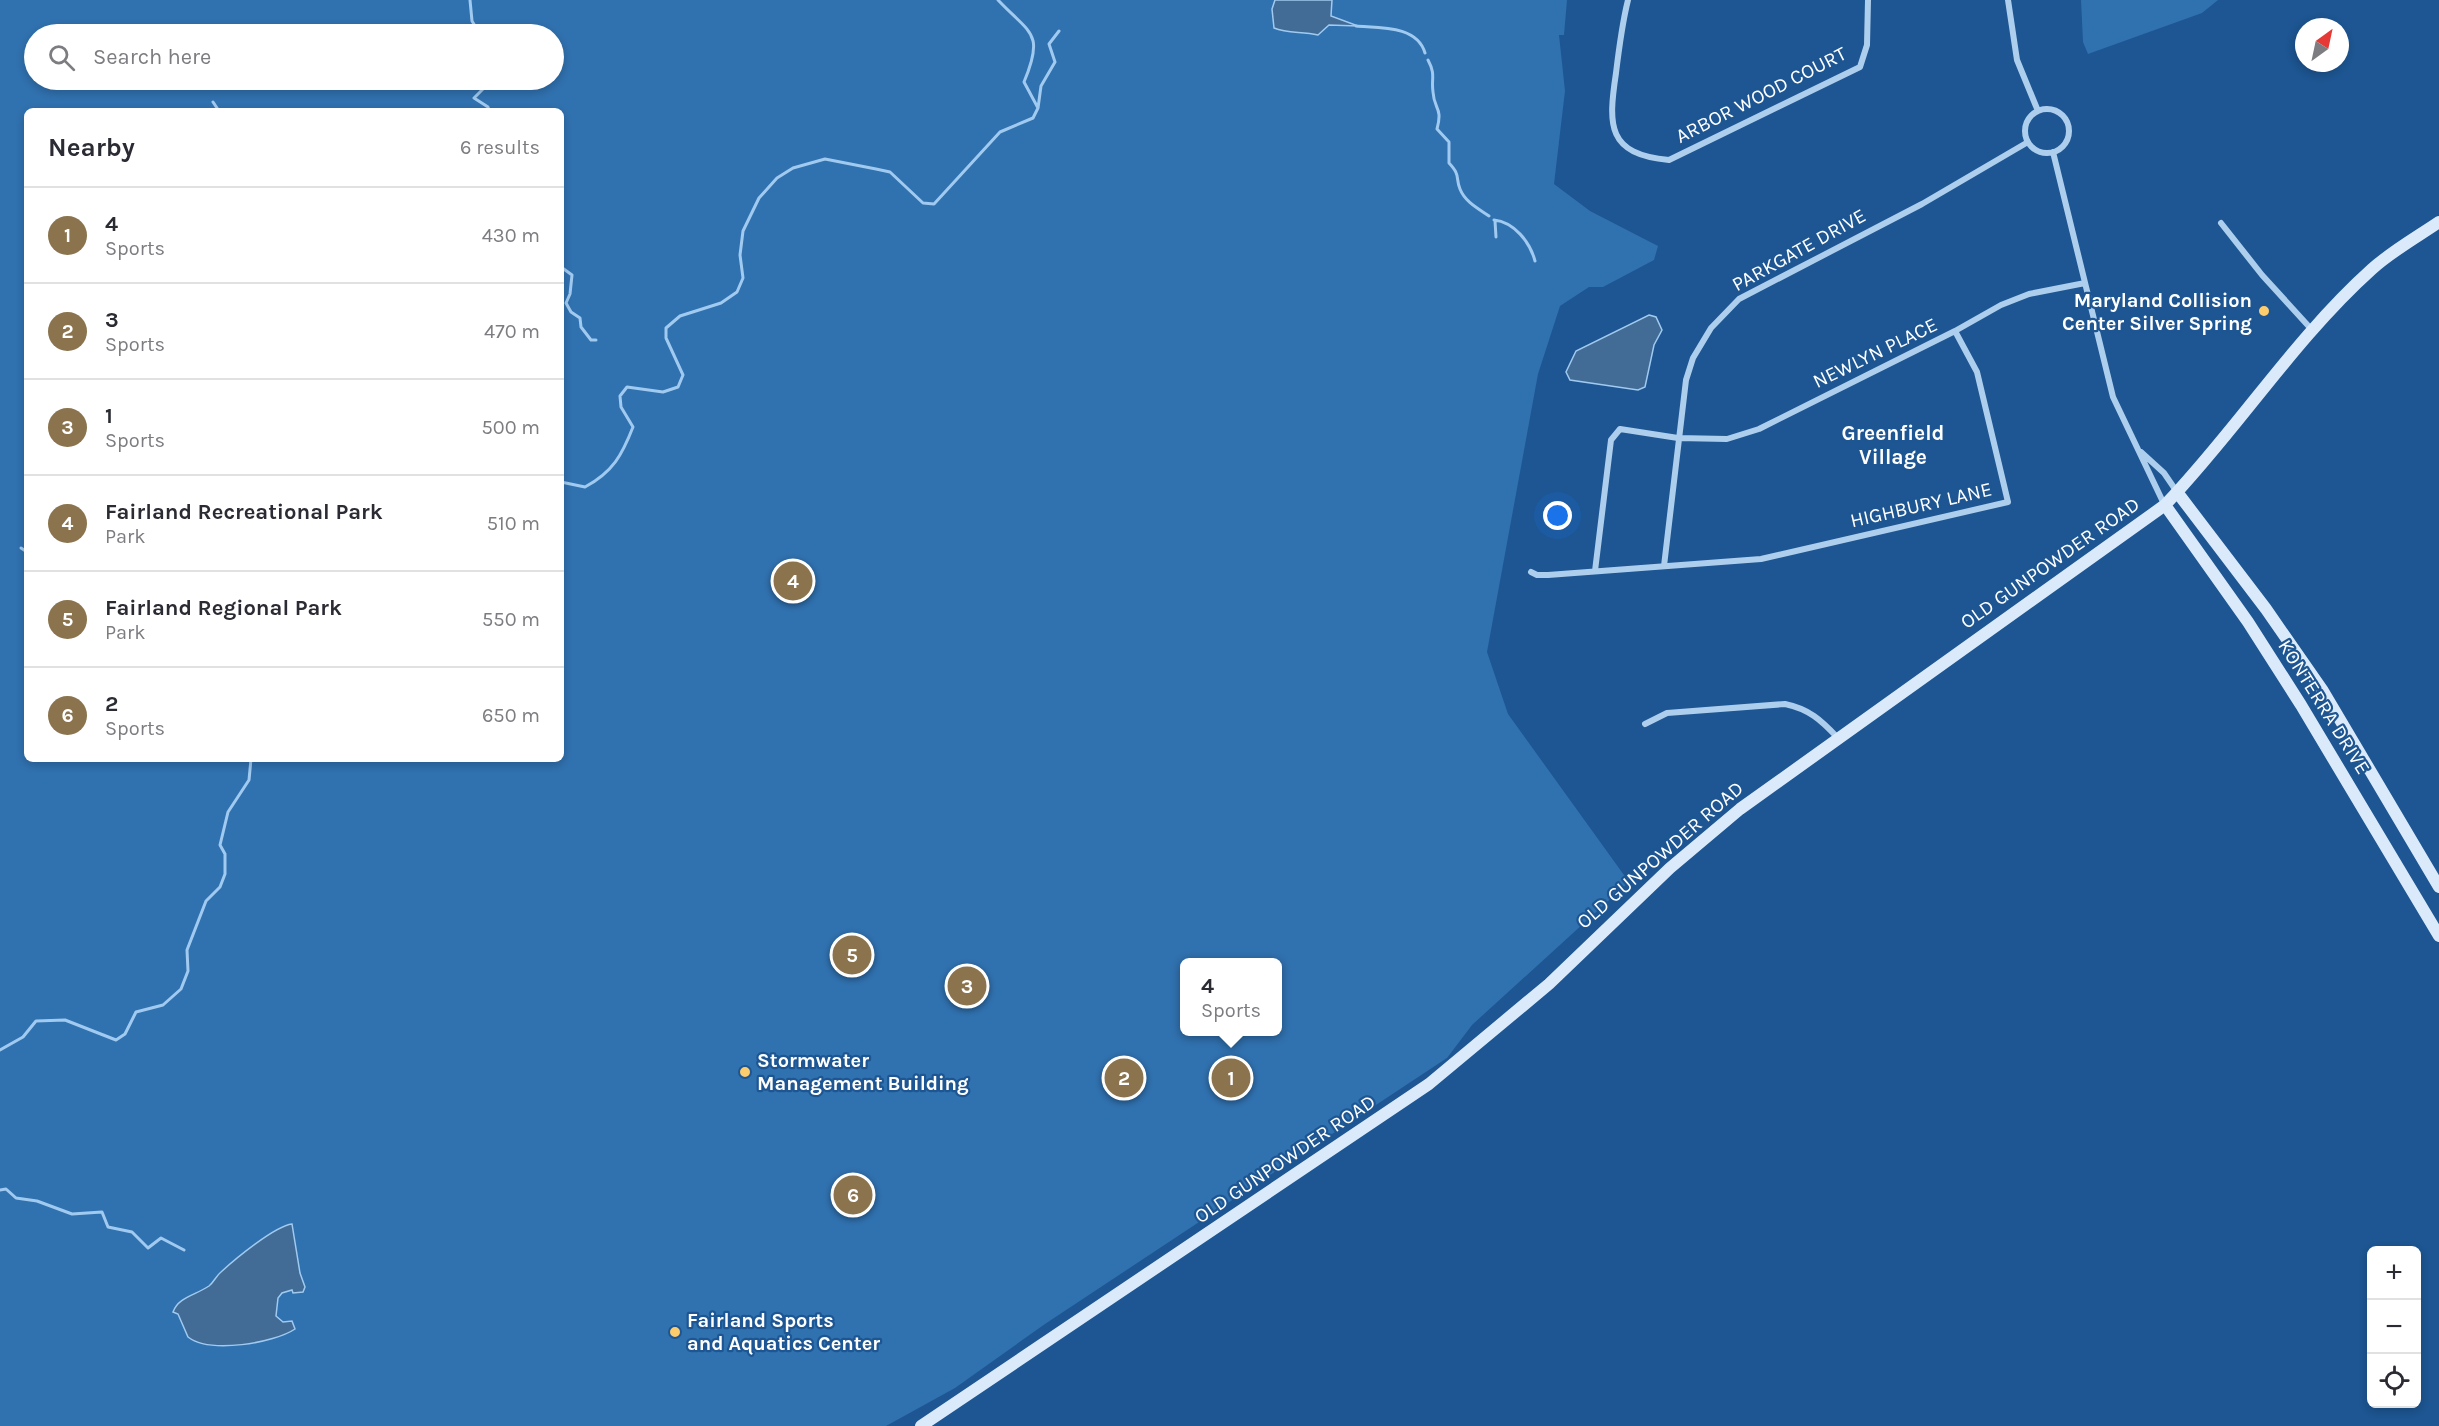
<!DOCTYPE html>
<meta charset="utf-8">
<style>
body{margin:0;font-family:Karla,sans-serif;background:#f7f7f7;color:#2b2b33}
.controls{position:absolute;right:18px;bottom:18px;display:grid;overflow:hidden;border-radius:9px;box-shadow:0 3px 9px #0003}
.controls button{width:54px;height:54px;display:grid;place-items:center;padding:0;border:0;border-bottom:2px solid #e1e1e2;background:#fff;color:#2b2b33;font:30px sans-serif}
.compass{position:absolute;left:2295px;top:18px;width:54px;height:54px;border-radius:50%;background:#fff;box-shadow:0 3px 9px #0003;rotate:33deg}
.you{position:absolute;left:1558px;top:516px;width:21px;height:21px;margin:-15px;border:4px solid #fff;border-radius:50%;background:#1a73e8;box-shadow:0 0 0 9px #1a73e833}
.badge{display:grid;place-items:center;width:39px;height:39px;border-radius:50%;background:#8a734d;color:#fff;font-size:20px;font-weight:700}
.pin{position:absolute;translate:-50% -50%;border:3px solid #fff;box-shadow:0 2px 6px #0006}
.popup{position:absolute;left:1180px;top:958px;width:102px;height:78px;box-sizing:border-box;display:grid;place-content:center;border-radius:9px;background:#fff;filter:drop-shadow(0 2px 4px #0005);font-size:20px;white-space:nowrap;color:#7c7c81}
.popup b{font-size:22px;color:#2b2b33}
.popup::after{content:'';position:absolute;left:50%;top:100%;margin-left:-12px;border:12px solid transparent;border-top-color:#fff}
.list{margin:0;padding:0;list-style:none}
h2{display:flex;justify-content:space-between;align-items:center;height:78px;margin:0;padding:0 24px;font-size:26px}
h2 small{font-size:20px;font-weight:400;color:#7c7c81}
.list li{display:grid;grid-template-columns:39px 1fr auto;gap:18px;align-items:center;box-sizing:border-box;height:96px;padding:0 24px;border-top:2px solid #e1e1e2}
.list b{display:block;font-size:22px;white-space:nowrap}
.list p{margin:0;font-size:20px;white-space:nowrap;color:#7c7c81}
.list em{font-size:20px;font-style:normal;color:#7c7c81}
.icon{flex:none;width:33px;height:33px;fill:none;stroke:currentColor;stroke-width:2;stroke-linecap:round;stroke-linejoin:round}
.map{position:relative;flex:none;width:2439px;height:1426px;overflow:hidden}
.search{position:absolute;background:#fff;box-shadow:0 3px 9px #0003;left:24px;top:24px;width:540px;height:66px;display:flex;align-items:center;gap:15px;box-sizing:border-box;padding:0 21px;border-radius:33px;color:#7c7c81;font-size:22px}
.panel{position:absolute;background:#fff;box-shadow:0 3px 9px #0003;left:24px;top:108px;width:540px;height:654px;border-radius:9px}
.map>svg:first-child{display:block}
</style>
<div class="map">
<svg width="2439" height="1426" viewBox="0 0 2439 1426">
<rect width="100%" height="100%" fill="#1d5692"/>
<path fill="#3071af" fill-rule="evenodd" d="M0,0H1567L1564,35H1559L1565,91L1554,184L1590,211L1658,246L1654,260L1603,287H1589L1560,306L1538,374L1487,652L1508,714L1629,882L1472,1025L1447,1058L1045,1324L955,1388L886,1426H0ZM34,34H554V80H34ZM27,111H561V759H27ZM1184,962H1278V1032H1184Z
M2081,0H2218L2202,13L2088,54L2083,42Z"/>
<path fill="#426b95" stroke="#a1caf0" stroke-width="1.5" d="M1275,0H1332L1331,16L1358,26L1329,25L1318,35C1302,31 1288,34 1274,28L1272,9Z
M1649,315L1656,317L1662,330L1654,345L1645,387L1638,390L1570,380L1566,372L1576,351Z
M292,1224L300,1273L305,1287L303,1292L293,1293L292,1290L282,1293L278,1298L276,1316L283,1322L292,1321L295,1329C274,1343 210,1354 188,1337L178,1314L173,1312C178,1297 196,1295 209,1286C214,1282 216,1276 221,1272C235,1259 275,1226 292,1224Z"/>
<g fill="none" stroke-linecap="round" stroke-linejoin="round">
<path stroke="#a1caf0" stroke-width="3" d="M470,0L472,21L480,34
M1356,26C1379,28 1417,25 1425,53
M1428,60C1436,75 1431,78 1433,92C1434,110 1443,107 1437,129L1449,142V163C1461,176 1455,176 1460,189C1465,202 1479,209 1489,216
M480,80L485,87L474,98L488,107L489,111
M213,102L219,111
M1038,108L1041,86L1055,62L1049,44L1059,31
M1494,220C1514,222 1530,242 1535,261
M1495,221L1496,237
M561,267L572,275L570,294L566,303L571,312L580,318L581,327L591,340H596
M561,482L585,487C613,472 622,455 633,427L621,407L620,396L627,387L663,392L678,387L683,375L666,338V328L680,316L721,303L737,292L743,278L740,255L743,231L759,198L777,178L793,168L825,159L876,169L890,172L923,203L934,204L1000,132L1033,118L1038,108L1024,82C1045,32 1030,34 998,0
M21,548L27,552
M0,1050L23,1037L36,1021L65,1020L116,1040L125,1034L136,1012L163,1005L181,989L188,971L187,950L206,901L220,887L225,874V854L220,845L228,812L249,780L251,759
M0,1190L6,1189L16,1198L37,1201L72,1214L102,1212L108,1227L132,1232L148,1248L161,1238L184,1250"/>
<path stroke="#aeceee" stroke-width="6" d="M1628,0C1622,24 1619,48 1616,73C1608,126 1607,154 1669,160L1860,67L1867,45L1868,0
M2008,0L2017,60L2038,111
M2025 131a22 22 0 1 1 44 0a22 22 0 1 1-44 0Z
M2053,152L2113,397L2164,504
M2221,223L2262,275L2313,331
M2141,452L2164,473L2177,492
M1664,566L1686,380L1693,358L1711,328L1739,299L1922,204L2028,142
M1595,571L1611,440L1620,429L1678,438L1727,439L1759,429L1955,331L2001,305L2029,294L2085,283
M1531,572L1537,575H1548L1761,559L2008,502L1977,372L1955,331
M1645,724L1667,713L1785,704C1809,709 1821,720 1837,737"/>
<path stroke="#dbeafa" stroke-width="12" d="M2177,492L2266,609L2323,691L2439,887
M2165,505L2248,622L2301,705L2439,936
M921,1426L1429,1084L1549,984L1670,868L1740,809L2165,505C2237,430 2294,339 2372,269C2392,251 2417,237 2439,222"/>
</g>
<g fill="#fdcc6d" stroke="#1d5692" stroke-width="2">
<circle cx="2264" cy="311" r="6"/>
<circle cx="745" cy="1072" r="6"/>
<circle cx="675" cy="1332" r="6"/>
</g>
<g text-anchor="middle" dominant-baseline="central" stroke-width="4.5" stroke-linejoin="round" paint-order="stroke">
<g font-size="20" fill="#fff" stroke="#1d5692">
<text transform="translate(1761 95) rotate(-27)">ARBOR WOOD COURT</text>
<text transform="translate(1799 250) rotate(-29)">PARKGATE DRIVE</text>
<text transform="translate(1875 353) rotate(-26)">NEWLYN PLACE</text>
<text transform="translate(1921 505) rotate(-13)">HIGHBURY LANE</text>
<text transform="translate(2050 563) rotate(-35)">OLD GUNPOWDER ROAD</text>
<text transform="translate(2324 707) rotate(58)">KONTERRA DRIVE</text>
<text transform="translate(1660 855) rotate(-41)">OLD GUNPOWDER ROAD</text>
<text transform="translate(1285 1159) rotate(-34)">OLD GUNPOWDER ROAD</text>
</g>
<g font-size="20" font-weight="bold" fill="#fff" stroke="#1d5692" text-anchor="start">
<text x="2252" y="300" text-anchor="end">Maryland Collision<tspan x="2252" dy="23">Center Silver Spring</tspan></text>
<text x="757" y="1060">Stormwater<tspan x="757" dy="23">Management Building</tspan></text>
<text x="687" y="1320">Fairland Sports<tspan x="687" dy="23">and Aquatics Center</tspan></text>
</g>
<g font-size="21" font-weight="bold" fill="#fff" stroke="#1d5692">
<text x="1893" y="433">Greenfield<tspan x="1893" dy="24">Village</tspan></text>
</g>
</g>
</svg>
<div class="controls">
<button>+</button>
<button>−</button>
<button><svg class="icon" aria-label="locate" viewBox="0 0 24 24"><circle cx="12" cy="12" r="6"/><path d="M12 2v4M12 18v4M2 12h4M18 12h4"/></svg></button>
</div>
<svg class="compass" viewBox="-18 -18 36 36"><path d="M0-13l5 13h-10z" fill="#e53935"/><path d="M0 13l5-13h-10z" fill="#7c7c81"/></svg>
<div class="you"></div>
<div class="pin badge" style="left:1231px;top:1078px">1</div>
<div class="popup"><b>4</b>Sports</div>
<div class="pin badge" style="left:1124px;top:1078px">2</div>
<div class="pin badge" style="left:967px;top:986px">3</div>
<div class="pin badge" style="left:793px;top:581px">4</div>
<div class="pin badge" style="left:852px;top:955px">5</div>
<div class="pin badge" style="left:853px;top:1195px">6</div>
<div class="search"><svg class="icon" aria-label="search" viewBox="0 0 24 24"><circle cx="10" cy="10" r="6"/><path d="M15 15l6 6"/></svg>Search here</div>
<section class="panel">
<h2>Nearby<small>6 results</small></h2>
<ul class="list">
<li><span class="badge">1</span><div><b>4</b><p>Sports</p></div><em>430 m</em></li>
<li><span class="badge">2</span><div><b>3</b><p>Sports</p></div><em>470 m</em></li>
<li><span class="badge">3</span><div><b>1</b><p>Sports</p></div><em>500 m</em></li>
<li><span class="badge">4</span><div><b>Fairland Recreational Park</b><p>Park</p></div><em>510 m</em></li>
<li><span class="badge">5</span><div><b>Fairland Regional Park</b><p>Park</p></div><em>550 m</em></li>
<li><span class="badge">6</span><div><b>2</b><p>Sports</p></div><em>650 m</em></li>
</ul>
</section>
</div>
